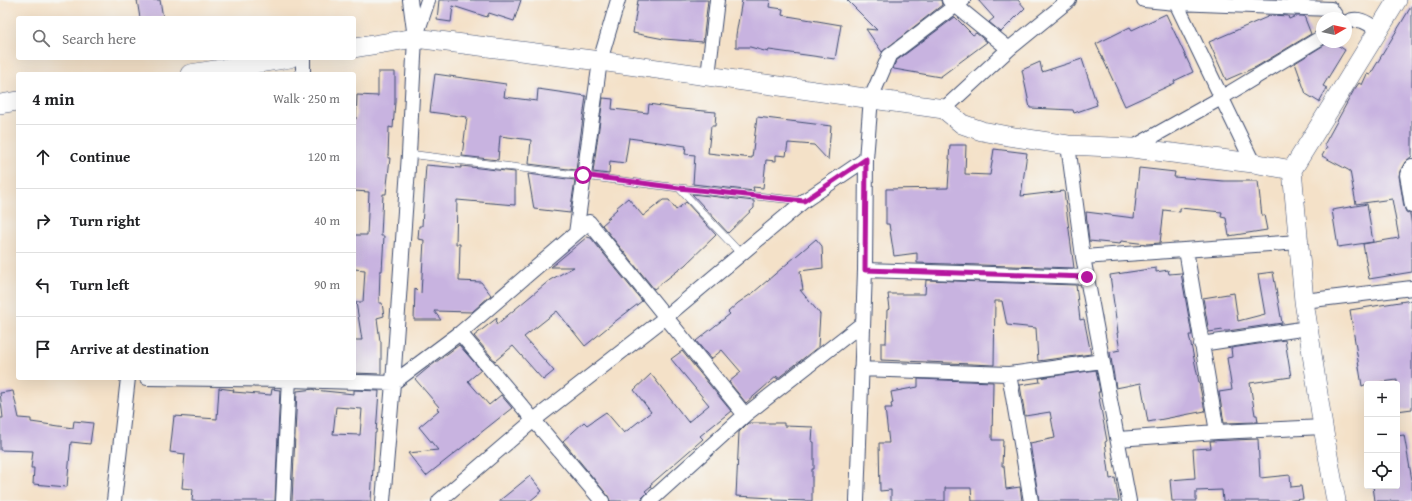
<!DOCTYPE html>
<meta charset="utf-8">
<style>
body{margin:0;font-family:"Gentium Book Plus",serif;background:#f6f6f6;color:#202124}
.controls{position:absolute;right:12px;bottom:12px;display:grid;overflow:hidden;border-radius:4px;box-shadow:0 4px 16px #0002}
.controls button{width:36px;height:36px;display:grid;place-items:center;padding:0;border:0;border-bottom:1px solid #e0e0e0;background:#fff;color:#202124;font:20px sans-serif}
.compass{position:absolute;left:1316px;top:12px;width:36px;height:36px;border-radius:50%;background:#fff;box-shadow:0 4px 16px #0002;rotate:81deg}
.stop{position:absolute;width:12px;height:12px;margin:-9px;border:3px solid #b5179e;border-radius:50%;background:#fff}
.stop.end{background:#b5179e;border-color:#fff;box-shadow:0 1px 4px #0008}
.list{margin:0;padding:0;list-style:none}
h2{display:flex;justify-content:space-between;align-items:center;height:52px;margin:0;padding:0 16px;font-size:17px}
h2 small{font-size:13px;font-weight:400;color:#757577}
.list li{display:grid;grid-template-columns:26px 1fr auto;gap:12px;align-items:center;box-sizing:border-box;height:64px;padding:0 16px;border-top:1px solid #e0e0e0}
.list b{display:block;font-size:15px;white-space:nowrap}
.list em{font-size:13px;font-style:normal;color:#757577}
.icon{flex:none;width:22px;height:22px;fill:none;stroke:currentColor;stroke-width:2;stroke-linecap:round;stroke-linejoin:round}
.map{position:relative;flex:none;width:1412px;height:501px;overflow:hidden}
.search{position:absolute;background:#fff;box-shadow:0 4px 16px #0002;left:16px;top:16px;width:340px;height:44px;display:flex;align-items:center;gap:10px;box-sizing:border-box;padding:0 14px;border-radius:4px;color:#757577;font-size:15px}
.panel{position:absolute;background:#fff;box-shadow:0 4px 16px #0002;left:16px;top:72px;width:340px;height:308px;border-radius:4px}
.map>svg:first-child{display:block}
</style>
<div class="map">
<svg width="1412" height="501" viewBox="0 0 1412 501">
<rect width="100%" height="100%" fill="#f6f6f2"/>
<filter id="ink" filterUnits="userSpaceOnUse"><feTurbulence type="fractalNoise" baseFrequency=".025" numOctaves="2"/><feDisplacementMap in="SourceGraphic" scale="8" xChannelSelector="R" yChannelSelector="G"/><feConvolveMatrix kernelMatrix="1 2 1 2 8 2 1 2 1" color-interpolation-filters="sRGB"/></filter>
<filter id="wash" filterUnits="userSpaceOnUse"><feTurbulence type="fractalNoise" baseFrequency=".012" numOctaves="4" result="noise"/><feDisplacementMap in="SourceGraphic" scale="16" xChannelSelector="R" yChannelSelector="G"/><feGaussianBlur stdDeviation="0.9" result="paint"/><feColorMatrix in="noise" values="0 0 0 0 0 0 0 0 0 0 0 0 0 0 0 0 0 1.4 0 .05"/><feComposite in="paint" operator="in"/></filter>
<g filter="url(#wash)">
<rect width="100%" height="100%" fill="#f4e1c8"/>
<g id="blocks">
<path fill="#c8b3e0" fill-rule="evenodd" d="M137,0H160L163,18H140Z
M439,0H521L514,21L489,13L487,17L453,6L451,22L437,20Z
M638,0H708L703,42L664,39L633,33Z
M742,0H770L769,7L783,9L782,15L841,25L835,59L769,50L768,52L750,47H736V35Z
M847,0H941L942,5L882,52L866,29L877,30Z
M978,0H1018L1025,8L1001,32L989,22L994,18Z
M1412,5V156L1405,162L1400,171L1399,176L1404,207L1406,212L1410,214L1412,226V272L1369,279L1363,244L1399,238L1392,199L1356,204L1350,171L1322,156L1327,147L1324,145L1354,90L1359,83L1362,85L1367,74L1370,75Z
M1166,14L1193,72L1174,81L1175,83L1125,106L1096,44L1130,27L1132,30Z
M1272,15L1288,16L1289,19L1296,16H1304L1311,34L1256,67L1226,80L1209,42Z
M955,17L973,35L976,33L987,42L940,77L894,69L893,68L896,61Z
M1329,42H1333L1345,50L1323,86L1327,88L1319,102L1306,94L1295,63Z
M1082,59L1097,105L1074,113L1073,110L1030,108L1022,70L1040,62L1042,72Z
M378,72H395V102L393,128L389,127L388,158H390L386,194H383L381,236H384L382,271H380L379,303H382L384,316L377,318L380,341H381V374L354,373V340H362L356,302H363L365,270L354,269V235H367L369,192L354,191V119H356L357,95L378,96Z
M435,74L506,84L504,97L537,101L538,89L586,96L576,170L529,164L531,140L500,136L498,160L462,156L467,117L430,112Z
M603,98L613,99L612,109L622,110L648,113L649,104L681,109L716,112L715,126H711L708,153L752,158L757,117L831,126L828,160L814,145L788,143L786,156L776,155V161L766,160L763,188L753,187L754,191L693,184L695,155L685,154L686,146L629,138L625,163L610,161L609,174L593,172Z
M950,145H966L965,174L990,175L994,149L1027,153L1021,196L1064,191L1074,268L917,263V253L894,256L889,224H886V189L948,188L950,159H949Z
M426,165L461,168V166L515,172V205L457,200L456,244H460L459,281L481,282L491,295L472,312L434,311L441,320H414L415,288L421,294L424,240L418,239L419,226H422Z
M1139,168L1175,172L1174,177L1223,181H1258L1262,216L1264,215L1267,230L1229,236L1226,218L1221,217L1222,212L1180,208V212L1164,210L1160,243L1147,244L1121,241L1120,244L1089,241L1086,212L1134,218Z
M528,174L575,180L570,213L534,209Z
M692,194L754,201V208L728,233Z
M628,198L643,216L663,200H669L676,210L686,202L716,235L685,265L654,289L602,225L610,218H607L617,209L616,208Z
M1367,204L1373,242L1338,247L1332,210Z
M587,237L591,238L642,301L613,323L585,346L557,311L524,337L554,371L543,380L513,346L495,361L474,336L497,318L496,325L550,280L574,267H551Z
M816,239L822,246L823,268L800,271L803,290H800L820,314L818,347L777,379V376L746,403L729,382L741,372L722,350L711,359L696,341L730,314L728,312L738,303L754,292Z
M1156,268V272L1168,270L1169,274L1181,273L1192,335H1189L1205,411L1148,422L1141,383L1116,388L1110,352L1120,350L1117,333H1118L1110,275Z
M1273,272L1282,323L1228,331H1224L1223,330L1209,332L1203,298L1234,293L1238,321L1265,314L1258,274Z
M926,280L1076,285L1080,320L1084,319L1091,354L1038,361L1036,328L1007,325L1002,301H995L994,365L881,360V343H886L887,310L890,309L888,294H925Z
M1412,300V409L1397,411V380L1367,384L1362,386L1350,310Z
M1285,340L1291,377L1250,383L1255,415H1257L1258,422L1224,423L1219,392L1232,390L1227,358L1232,357L1231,348Z
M459,345L481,370L468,381L489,405L501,395L512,408L426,476L408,453L438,450L419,427L439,410L437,409L439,407L415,379L428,368Z
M682,351L731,411L700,436L703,439L650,485L651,486L645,491L647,493L642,498V501H610L608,496L563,441L584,422L587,425L606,412L624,433L651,412L634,390L651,374L688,422L709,405L671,359Z
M1096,370L1100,392H1098L1107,441L1105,442L1110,479L1115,478L1119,501H1039L1030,443L1055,438L1050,412L1025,416L1020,385L1040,382L1039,378Z
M918,379L993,382L992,440H1003L1002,466H1004L1006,489L1020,487L1022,501H972L971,488H945V501H891V490L880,491L879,443H889L885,408H892L891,404L893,403L891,392L918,387Z
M219,388L234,390L233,392L271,395L272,389L280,390L275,501H192L193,489L182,488L185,454L170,452L174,416L217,419Z
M314,389V390L354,394V390L379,391L376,433H375L371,501H292L297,391ZM336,407L362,409L360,435L333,434Z
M13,391L19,418L31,419V422L73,428L74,421L93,423L90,444L71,442L67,487L33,484L34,468H31L33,451L0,450V418H3L0,393Z
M748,423H784V426L813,427L812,442H814V469H812V501L773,500V498L736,496L739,432Z
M1404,435L1412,480V501H1375L1373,486H1397V436Z
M1258,439L1260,478L1290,475L1291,487L1301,486L1303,499L1283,501H1223L1222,490L1196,491V501H1172L1170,480L1195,478L1193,449L1211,448L1210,441Z
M530,476L542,491L530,501H499Z"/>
</g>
</g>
<g filter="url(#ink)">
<use href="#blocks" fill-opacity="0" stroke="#3c4a6e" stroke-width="1"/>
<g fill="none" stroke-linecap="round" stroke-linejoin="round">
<g stroke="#3c4a6e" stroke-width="8">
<path id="lane" d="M409,154L679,188L804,201
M679,188L741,254"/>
</g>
<g stroke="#3c4a6e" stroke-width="16">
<path id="street" d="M949,0L1009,49
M1144,0L1176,3L1331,9L1337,18
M1176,3L1253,163
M1346,23C1358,15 1369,24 1379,31
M416,36L428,0
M303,74V58
M708,76L717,0
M944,109L1009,49L1069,0
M1068,145L1083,257L1129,501
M1132,148L1221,98L1322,37
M1412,166L1407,175L1412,206
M576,233L600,61L618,0
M1186,250L1217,432
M1083,257L1299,242
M865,270L1087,277
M1304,301L1412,288
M460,333L602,501
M1201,344L1308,328
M861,369L1009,374L1102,361
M1009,374L1031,501
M147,378L289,380L393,383L460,333L589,222L745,415
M1118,439L1217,432L1323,427
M114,501L128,378
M283,501L289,378
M383,501L393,383L409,154L415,38L410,0
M439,501L534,420L666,317L804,201L866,159
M650,501L745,415L863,323
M857,501L865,270L866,159L871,98L889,56L963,0"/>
</g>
<g stroke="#3c4a6e" stroke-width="20">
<path id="secondary" d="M354,48L415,38L600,61L944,109L962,124L982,131L1008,136L1068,145L1132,148L1253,163L1292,170
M190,74L290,58
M0,104L18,101
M1336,501L1323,427L1304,301L1292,170L1397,0"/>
</g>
<use href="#lane" stroke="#fff" stroke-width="7"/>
<use href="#street" stroke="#fff" stroke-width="14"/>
<use href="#secondary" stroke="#fff" stroke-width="19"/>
</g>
</g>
<g fill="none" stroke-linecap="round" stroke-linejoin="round" filter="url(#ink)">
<path stroke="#b5179e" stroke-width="5" d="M583,175L679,188L804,201L866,159L865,270L1087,277"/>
</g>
</svg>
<div class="controls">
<button>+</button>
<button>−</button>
<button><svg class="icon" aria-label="locate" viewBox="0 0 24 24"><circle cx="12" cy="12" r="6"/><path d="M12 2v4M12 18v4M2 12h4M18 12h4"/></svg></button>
</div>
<svg class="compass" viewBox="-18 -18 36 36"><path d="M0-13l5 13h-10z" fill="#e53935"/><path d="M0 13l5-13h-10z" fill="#757577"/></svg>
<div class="stop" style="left:583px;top:175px"></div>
<div class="stop end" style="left:1087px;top:277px"></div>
<div class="search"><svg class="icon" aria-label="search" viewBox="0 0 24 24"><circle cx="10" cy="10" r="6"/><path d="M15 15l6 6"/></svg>Search here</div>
<section class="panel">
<h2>4 min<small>Walk · 250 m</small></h2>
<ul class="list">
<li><svg class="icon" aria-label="ahead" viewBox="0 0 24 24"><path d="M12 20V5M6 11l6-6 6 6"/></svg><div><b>Continue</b></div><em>120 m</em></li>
<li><svg class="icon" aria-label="right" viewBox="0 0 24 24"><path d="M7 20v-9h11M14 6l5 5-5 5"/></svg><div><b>Turn right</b></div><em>40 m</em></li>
<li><svg class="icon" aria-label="left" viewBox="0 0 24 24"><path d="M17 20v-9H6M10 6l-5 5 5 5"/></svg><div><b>Turn left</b></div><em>90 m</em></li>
<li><svg class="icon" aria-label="arrive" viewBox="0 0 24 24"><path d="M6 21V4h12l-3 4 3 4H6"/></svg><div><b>Arrive at destination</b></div></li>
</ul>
</section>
</div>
